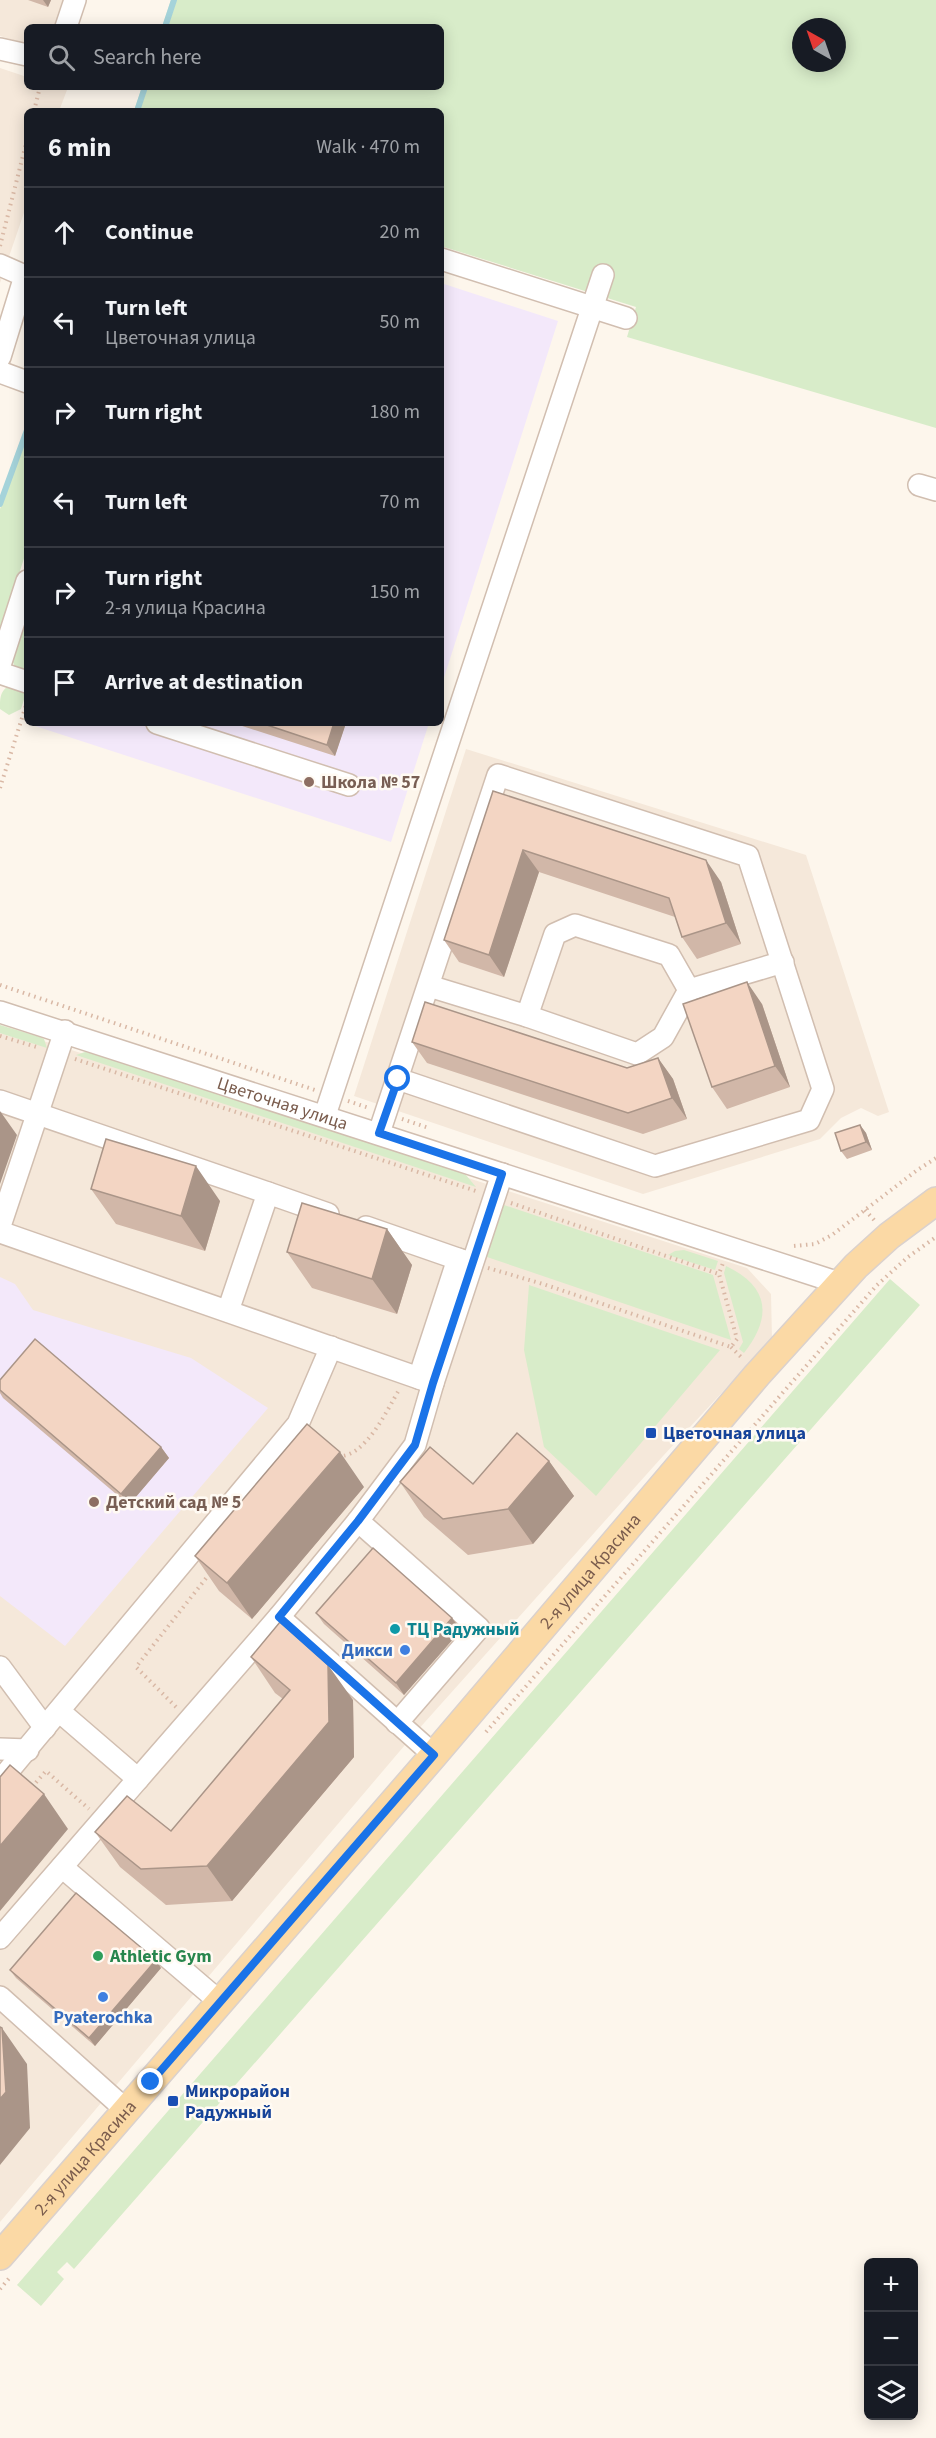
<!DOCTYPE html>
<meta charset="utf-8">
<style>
body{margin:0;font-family:"Source Sans 3",sans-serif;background:#20242c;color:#f1f3f6}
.controls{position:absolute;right:18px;bottom:18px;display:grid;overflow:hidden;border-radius:9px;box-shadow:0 3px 15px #0003}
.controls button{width:54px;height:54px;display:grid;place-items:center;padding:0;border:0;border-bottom:2px solid #363941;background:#171b24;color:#f1f3f6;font:30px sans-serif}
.compass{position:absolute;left:792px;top:18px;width:54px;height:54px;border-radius:50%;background:#171b24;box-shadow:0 3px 15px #0003;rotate:320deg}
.stop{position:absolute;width:18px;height:18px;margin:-14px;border:4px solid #1a73e8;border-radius:50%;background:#fff}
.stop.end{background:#1a73e8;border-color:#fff;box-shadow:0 2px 6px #0008}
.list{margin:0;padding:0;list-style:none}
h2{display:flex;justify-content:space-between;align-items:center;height:78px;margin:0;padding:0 24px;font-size:26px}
h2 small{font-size:20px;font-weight:400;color:#9ea1a6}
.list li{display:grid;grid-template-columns:39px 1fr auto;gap:18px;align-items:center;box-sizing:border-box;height:90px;padding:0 24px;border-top:2px solid #363941}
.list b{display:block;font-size:22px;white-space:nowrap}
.list p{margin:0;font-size:20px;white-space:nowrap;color:#9ea1a6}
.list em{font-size:20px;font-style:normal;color:#9ea1a6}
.icon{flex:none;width:33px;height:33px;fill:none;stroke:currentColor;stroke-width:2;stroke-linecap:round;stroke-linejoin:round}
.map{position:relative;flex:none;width:936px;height:2438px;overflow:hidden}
.search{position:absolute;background:#171b24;box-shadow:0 3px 15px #0003;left:24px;top:24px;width:420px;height:66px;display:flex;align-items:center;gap:15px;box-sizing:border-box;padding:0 21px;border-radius:9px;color:#9ea1a6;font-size:22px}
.panel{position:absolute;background:#171b24;box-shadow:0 3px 15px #0003;left:24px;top:108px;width:420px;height:618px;border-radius:9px}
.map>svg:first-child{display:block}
</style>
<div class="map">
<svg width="936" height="2438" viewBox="0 0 936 2438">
<rect width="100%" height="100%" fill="#fdf6ec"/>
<path fill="#f5e8da" d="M0,0H82L73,27H27V44L0,36Z
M0,68L27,77V87H58L67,90L59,111H27V204L0,283Z
M466,749L806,855L889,1112L878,1116L861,1108L841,1118L820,1139L643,1194L354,1096Z
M0,1027L747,1268L771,1294L772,1339L663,1456L416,1732L0,2222Z"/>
<path fill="#f3e8fa" d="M441,283L558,321L441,687Z
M27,719V723H429L391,842L26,723Z
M0,1277L15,1284L33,1310L191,1358L268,1408L65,1646L0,1596Z"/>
<path fill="#d8ecc9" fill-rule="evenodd" d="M171,0H936V428L627,337L636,307L441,246V111H134L142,87H441V27H162ZM801,27H837V63H801Z
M27,429V549L0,633V509Z
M27,623V675C1,665 15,641 27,623Z
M12,684L27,690L21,709L9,715L0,709C0,697 0,690 12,684Z
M0,1025L40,1037L44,1039L47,1048L0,1033Z
M85,1052L99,1054L457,1171L466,1175L476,1187L76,1055Z
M501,1204L713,1275L731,1340L484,1256Z
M684,1250L718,1261L715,1270L668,1255L675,1251Z
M726,1266C770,1287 772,1317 744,1353L739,1349L743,1342L724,1273Z
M890,1279L920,1305L74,2269L67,2262L57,2272L64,2279L41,2306L17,2285Z
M529,1285L720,1350L596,1496L544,1447L524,1350Z"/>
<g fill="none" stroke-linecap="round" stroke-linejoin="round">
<path stroke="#a5d3da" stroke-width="6" d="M165,27L174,0
M137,111L145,87
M0,504L27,430"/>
<g stroke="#d1beb0" stroke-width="24">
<g id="minor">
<path d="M66,27L75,0"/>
<path d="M0,49L27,55"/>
<path d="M441,259L626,318"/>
<path d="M0,265L25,276L0,357"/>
<path d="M0,372L27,382"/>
<path d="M919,485L936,490"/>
<path d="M0,665L27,581"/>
<path d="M0,673L27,682"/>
<path d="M157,723L349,785"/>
<path d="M429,986L527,1016L555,934L575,925L669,955L689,990L783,962"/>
<path id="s1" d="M0,1012L839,1283"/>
<path d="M527,1016L637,1054L663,1037L689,990"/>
<path d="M0,1101L268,1193"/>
<path d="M325,1115L603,275"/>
<path d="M379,1133L498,775L748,856L823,1089L809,1120L655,1166L398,1079"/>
<path d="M0,1226L65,1031"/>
<path d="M366,1227L458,1259"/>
<path d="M0,1232L433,1383"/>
<path d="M228,1311L268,1193L328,1214"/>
<path d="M419,1378L458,1259L472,1263"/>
<path d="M358,1521L479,1628L397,1723"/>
<path d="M279,1617L434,1755"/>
<path d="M0,1667L45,1728"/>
<path d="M0,1749L28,1750"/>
<path d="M138,1779L279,1617L358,1521L415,1445L433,1383L502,1174"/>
<path d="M0,1781L298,1424L331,1347"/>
<path d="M62,1867L220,2002"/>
<path d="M0,1938L138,1779L59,1711"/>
<path d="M0,1997L126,2110"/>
</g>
</g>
<g stroke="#dad1cd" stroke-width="30">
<g id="major">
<path id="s2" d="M0,2256L434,1755L757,1375L856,1266L889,1236L936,1201"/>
</g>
</g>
<path stroke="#d9b8a5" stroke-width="4" stroke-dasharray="1.5 4.5" stroke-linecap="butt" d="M34,111L40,87
M0,246L27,140
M0,788L27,702
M0,985L315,1090
M0,1036L40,1048
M75,1059L479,1192
M348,1101L369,1108
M402,1119L429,1128
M511,1203L719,1274
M865,1210L875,1221
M794,1246L815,1244L832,1235L916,1171L936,1158
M488,1268L543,1284L731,1347L737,1339L719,1274L723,1263
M731,1347L743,1359
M338,1456C365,1458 387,1410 399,1390
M176,1707L136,1667L211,1572
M486,1732L877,1285L908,1257L936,1237
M32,1787L46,1771L89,1809
M0,2289L11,2276"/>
<use href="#minor" stroke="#fff" stroke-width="21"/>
<use href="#major" stroke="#fbd9a5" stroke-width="27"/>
</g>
<path fill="#d1b7a8" d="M28,0H51L48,7Z
M233,723H346L335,756Z
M493,791L721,882L741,944L697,959L682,937L675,917L539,872L504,977L459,962L444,940Z
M762,1004L790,1087L727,1109L712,1087Z
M412,1042L627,1068L658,1058L673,1079L687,1119L643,1134L427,1063Z
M860,1125L866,1133L872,1150L847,1159L841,1151Z
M91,1189L220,1201L205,1251L116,1224Z
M387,1229L412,1265L397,1314L312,1288L287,1252Z
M0,1380L161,1447L169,1458L129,1505L3,1398L0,1393Z
M549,1461L574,1496L533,1544L468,1555L424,1517L400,1482L473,1484Z
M364,1487L252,1619L219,1591L195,1556Z
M316,1613L452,1618L461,1630L404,1695L324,1624Z
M251,1657L353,1700L354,1757L232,1901L166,1905L120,1867L95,1832L171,1831L283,1699L275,1693Z
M161,1968L95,2046L16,1978L10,1970Z"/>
<path fill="#aa9588" d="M43,0H51L48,7Z
M334,723H346L335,756L327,745Z
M523,850L539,872L504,977L489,955Z
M706,860L721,882L741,944L726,923Z
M747,982L762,1004L790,1087L775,1066Z
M658,1058L673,1079L687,1119L672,1098Z
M0,1111L17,1135L0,1184Z
M860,1125L866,1133L872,1150L866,1142Z
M196,1166L220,1201L205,1251L181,1216Z
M387,1229L412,1265L397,1314L372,1279Z
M161,1447L169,1458L129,1505L121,1494Z
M340,1452L364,1487L252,1619L227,1583Z
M549,1461L574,1496L533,1544L508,1509Z
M452,1618L461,1630L404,1695L396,1683Z
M328,1665L353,1700L354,1757L232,1901L207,1866Z
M44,1794L68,1829L0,1911V1846Z
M156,1960L161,1968L95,2046L89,2038Z
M2,2028L27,2064L30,2128L0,2165V2099Z"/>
<path fill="#f3d5c3" stroke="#aa9588" stroke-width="1.5" d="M261,723H334L327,745Z
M493,791L706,860L726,923L682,937L669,898L523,850L489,955L444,940Z
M747,982L775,1066L712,1087L683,1004Z
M425,1002L627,1068L658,1058L672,1098L628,1113L412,1042Z
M860,1125L866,1142L841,1151L835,1133Z
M106,1139L196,1166L181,1216L91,1189Z
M302,1203L387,1229L372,1279L287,1252Z
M35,1339L161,1447L121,1494L0,1390V1380Z
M307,1424L340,1452L227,1583L195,1556Z
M517,1433L549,1461L508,1509L443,1519L400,1482L430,1447L473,1484Z
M373,1548L452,1618L396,1683L316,1613Z
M280,1622L328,1665L329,1722L207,1866L141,1869L95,1832L127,1796L171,1831L290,1690L251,1657Z
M10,1765L44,1794L0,1846V1777Z
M76,1893L156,1960L89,2038L10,1970Z
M0,2027L2,2028L6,2092L0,2099Z"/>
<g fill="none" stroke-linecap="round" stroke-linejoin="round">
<path stroke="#1a73e8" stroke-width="8" d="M151,2082L434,1755L279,1617L358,1521L415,1445L433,1383L502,1174L379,1133L398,1079"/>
</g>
<g fill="#8d6e63" stroke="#fffaf3" stroke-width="2">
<circle cx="309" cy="782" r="6"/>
<circle cx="94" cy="1502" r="6"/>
</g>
<g fill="#1a4fb4" stroke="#fffaf3" stroke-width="2">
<rect x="645" y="1427" width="12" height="12" rx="3"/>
<rect x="167" y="2095" width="12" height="12" rx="3"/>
</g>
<circle fill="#0f9aa8" stroke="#fffaf3" stroke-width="2" cx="395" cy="1629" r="6"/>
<g fill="#3f7fe0" stroke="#fffaf3" stroke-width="2">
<circle cx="405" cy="1650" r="6"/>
<circle cx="103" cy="1997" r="6"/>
</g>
<circle fill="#2e9e5b" stroke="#fffaf3" stroke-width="2" cx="98" cy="1956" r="6"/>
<g text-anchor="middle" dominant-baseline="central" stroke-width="5" stroke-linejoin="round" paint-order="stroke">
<g font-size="18" font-weight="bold" fill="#785e54" stroke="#fffaf3" text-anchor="start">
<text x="321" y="782">Школа № 57</text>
<text x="106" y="1502">Детский сад № 5</text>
</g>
<g font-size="18" fill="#7a5c4d" stroke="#fffaf3">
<text stroke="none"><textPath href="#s1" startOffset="297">Цветочная улица</textPath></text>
<text stroke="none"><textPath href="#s2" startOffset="904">2-я улица Красина</textPath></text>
<text stroke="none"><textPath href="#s2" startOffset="130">2-я улица Красина</textPath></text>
</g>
<g font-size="18" font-weight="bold" fill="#164399" stroke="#fffaf3" text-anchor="start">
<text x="663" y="1433">Цветочная улица</text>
<text x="185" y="2091">Микрорайон<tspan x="185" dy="21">Радужный</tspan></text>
</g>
<g font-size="18" font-weight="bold" fill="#0d838f" stroke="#fffaf3" text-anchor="start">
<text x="407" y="1629">ТЦ Радужный</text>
</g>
<g font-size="18" font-weight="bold" fill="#366cbe" stroke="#fffaf3" text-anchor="end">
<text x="393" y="1650">Дикси</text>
<text x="103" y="2017" text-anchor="middle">Pyaterochka</text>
</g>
<g font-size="18" font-weight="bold" fill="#27864d" stroke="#fffaf3" text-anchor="start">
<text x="110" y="1956">Athletic Gym</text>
</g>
</g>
</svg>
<div class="controls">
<button>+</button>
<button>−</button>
<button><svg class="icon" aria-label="layers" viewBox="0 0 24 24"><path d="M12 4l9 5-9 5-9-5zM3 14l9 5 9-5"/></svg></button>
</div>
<svg class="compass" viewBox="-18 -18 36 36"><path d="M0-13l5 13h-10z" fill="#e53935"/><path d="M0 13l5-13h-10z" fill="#9ea1a6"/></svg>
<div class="stop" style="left:398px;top:1079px"></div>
<div class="stop end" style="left:151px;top:2082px"></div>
<div class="search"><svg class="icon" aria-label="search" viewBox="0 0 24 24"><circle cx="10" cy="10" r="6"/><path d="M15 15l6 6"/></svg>Search here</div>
<section class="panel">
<h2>6 min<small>Walk · 470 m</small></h2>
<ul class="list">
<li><svg class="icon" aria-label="ahead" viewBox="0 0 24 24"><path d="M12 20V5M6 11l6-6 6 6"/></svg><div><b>Continue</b></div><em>20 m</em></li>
<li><svg class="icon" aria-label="left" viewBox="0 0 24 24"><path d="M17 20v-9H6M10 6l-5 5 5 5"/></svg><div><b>Turn left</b><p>Цветочная улица</p></div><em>50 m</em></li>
<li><svg class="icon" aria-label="right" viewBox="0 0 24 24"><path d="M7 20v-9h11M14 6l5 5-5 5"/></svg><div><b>Turn right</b></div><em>180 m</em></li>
<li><svg class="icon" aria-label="left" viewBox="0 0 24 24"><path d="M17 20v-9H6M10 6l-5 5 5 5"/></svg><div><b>Turn left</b></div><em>70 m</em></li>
<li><svg class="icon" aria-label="right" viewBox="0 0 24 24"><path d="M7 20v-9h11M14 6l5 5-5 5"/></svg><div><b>Turn right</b><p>2-я улица Красина</p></div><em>150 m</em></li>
<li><svg class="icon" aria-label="arrive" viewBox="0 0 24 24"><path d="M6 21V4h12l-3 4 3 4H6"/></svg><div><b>Arrive at destination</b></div></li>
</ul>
</section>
</div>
